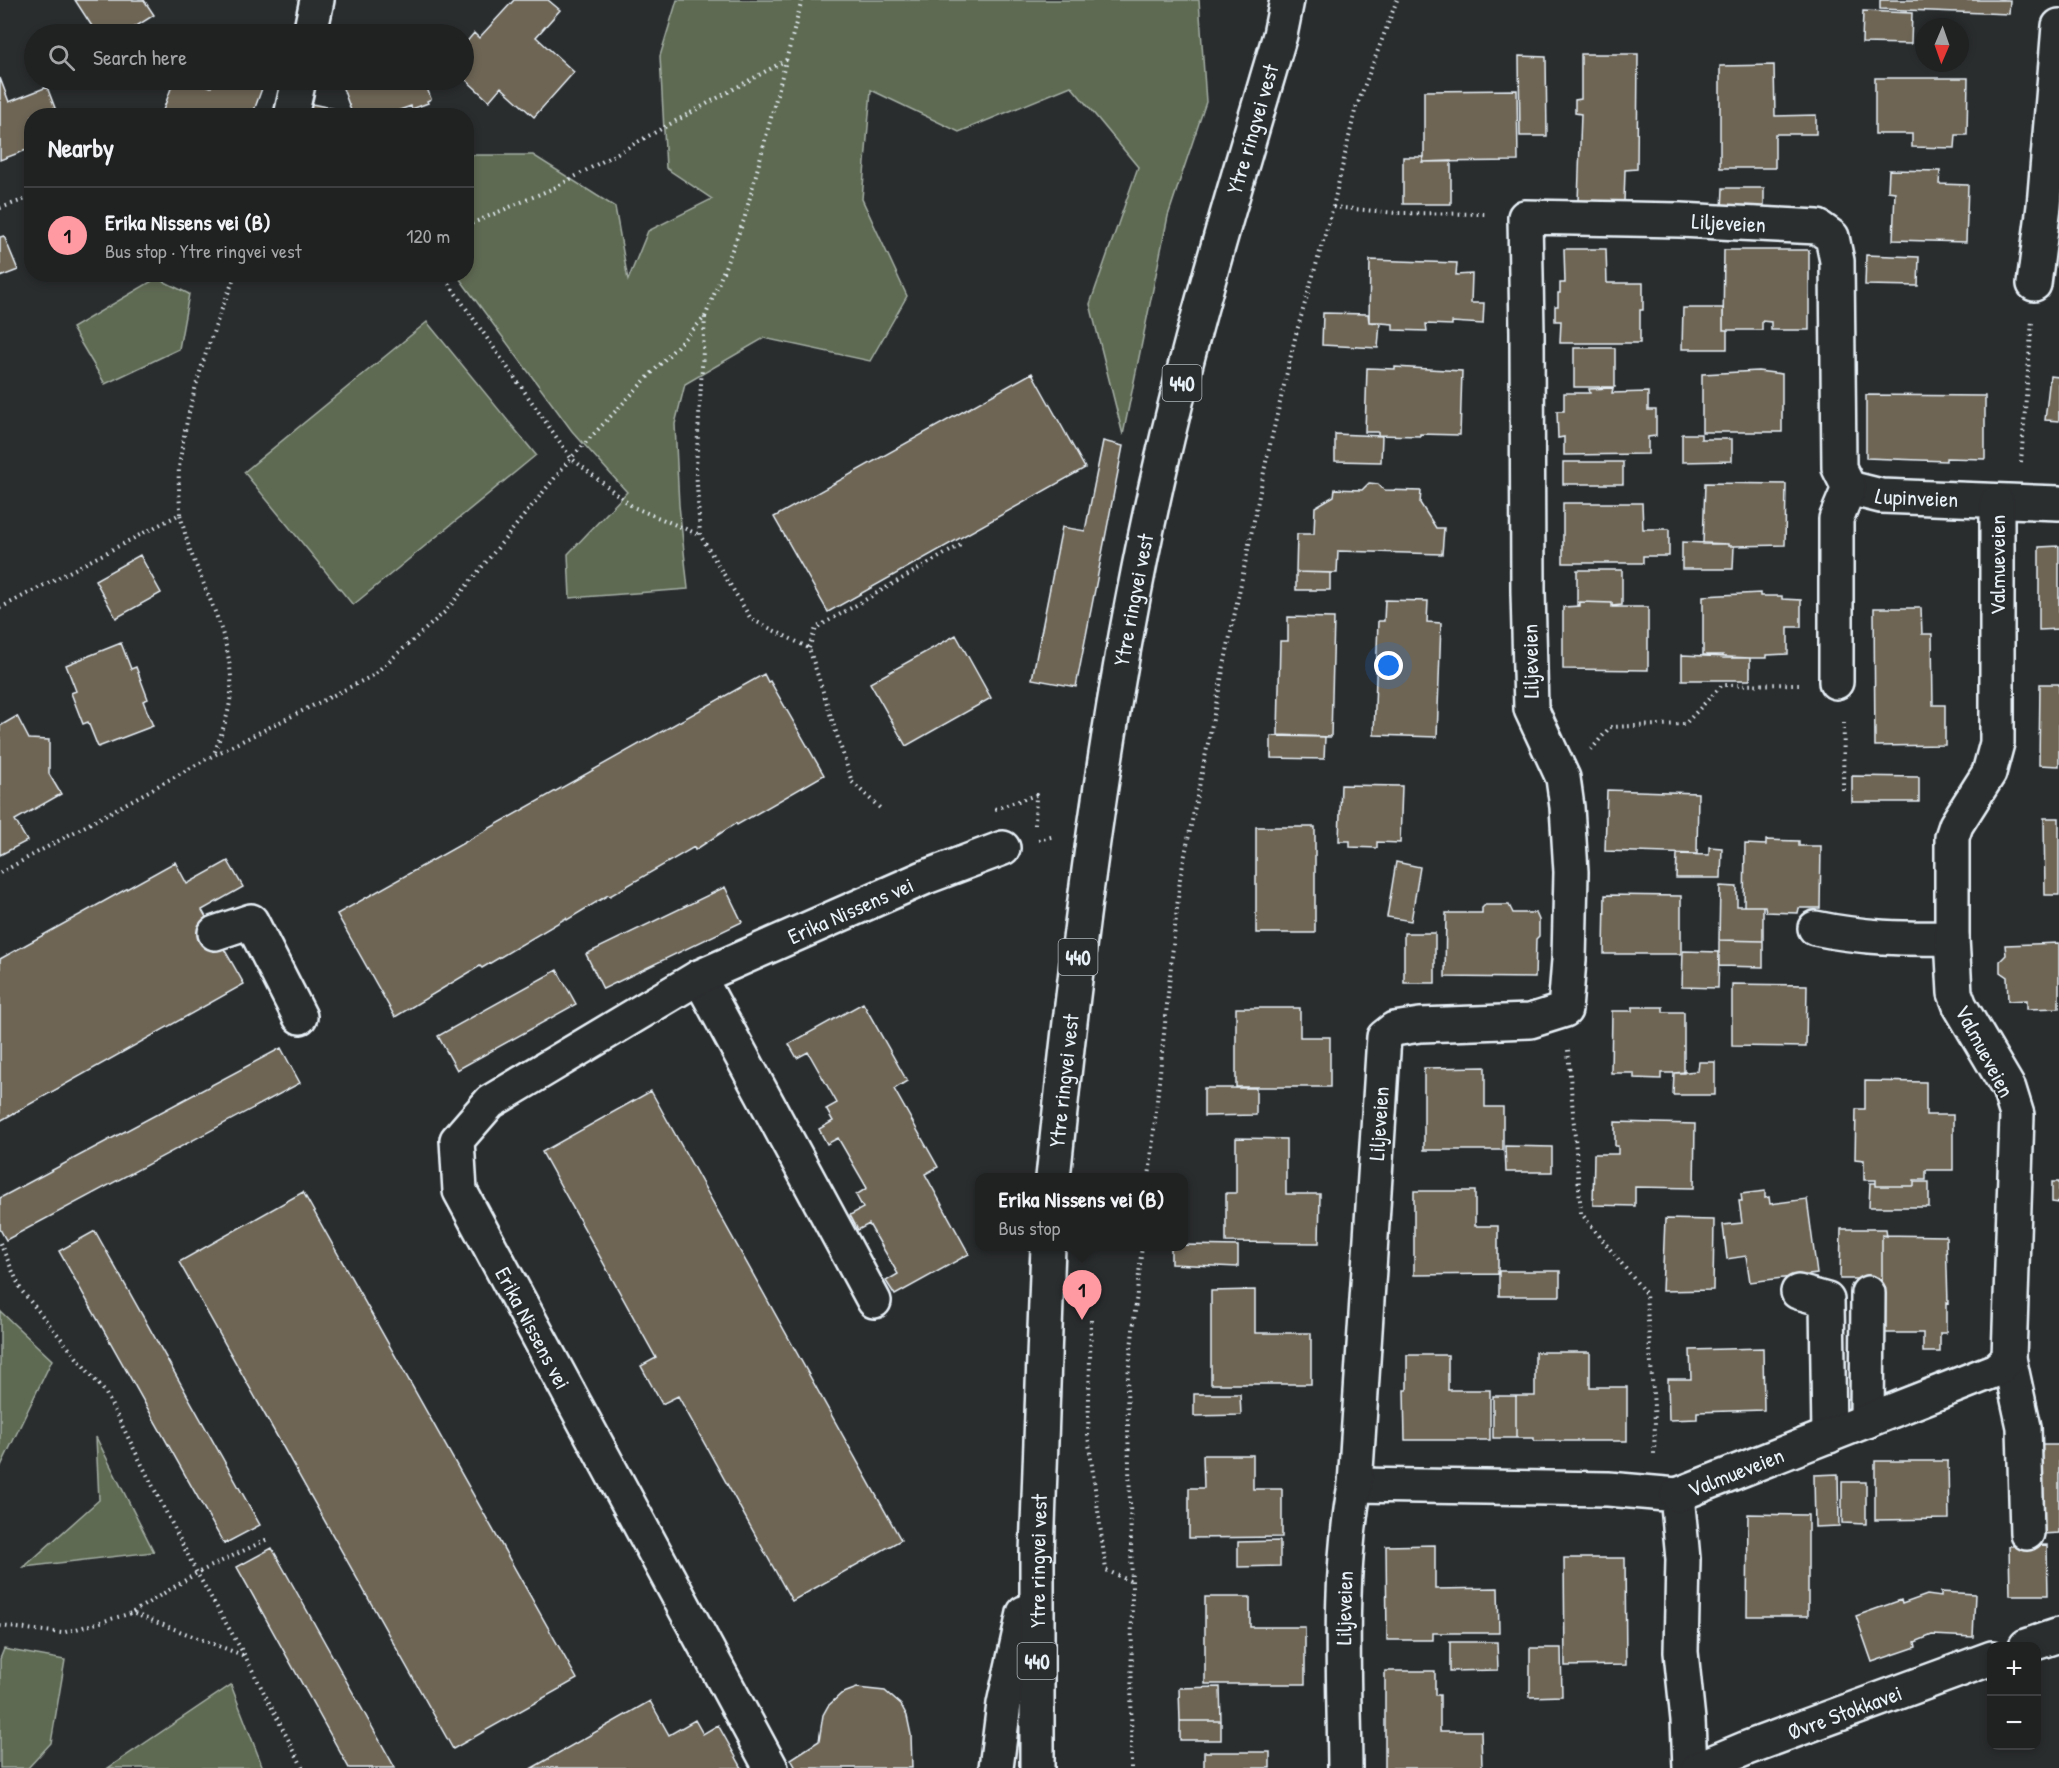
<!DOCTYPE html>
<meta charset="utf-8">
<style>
body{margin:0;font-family:"Patrick Hand",sans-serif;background:#282a2a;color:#f1f3f6}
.controls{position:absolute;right:18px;bottom:18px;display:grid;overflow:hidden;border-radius:12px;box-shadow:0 3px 9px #0003}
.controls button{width:54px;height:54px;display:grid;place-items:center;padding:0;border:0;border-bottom:2px solid #3d3f40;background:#202222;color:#f1f3f6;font:30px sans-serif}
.compass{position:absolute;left:1915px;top:18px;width:54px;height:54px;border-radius:50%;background:#202222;box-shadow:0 3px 9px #0003;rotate:182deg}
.you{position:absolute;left:1389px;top:666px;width:21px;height:21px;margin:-15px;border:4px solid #fff;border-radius:50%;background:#1a73e8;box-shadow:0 0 0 9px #1a73e833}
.badge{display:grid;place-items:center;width:39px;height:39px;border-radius:50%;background:#ff9aa2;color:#111;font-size:20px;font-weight:700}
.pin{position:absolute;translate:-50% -50px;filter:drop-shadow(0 2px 3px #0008)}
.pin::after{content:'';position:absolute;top:32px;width:21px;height:18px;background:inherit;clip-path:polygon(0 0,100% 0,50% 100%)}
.popup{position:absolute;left:975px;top:1173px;width:213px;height:78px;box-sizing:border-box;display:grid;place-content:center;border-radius:12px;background:#202222;filter:drop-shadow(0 2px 4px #0005);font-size:20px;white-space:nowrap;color:#a2a4a5}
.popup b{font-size:22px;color:#f1f3f6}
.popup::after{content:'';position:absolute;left:50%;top:100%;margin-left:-12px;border:12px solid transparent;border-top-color:#202222}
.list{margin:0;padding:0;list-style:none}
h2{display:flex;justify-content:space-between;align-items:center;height:78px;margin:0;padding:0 24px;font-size:26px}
h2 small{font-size:20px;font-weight:400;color:#a2a4a5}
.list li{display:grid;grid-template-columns:39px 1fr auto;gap:18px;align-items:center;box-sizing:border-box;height:96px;padding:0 24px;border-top:2px solid #3d3f40}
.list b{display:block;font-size:22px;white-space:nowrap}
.list p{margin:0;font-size:20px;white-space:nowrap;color:#a2a4a5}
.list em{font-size:20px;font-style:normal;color:#a2a4a5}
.icon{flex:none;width:33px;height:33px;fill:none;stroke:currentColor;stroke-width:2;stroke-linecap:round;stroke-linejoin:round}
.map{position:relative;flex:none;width:2059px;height:1768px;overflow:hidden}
.search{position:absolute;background:#202222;box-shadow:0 3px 9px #0003;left:24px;top:24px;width:450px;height:66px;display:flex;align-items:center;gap:15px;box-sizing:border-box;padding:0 21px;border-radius:33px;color:#a2a4a5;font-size:22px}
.panel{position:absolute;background:#202222;box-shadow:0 3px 9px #0003;left:24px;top:108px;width:450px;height:174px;border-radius:24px}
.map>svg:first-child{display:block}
</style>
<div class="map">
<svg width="2059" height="1768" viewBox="0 0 2059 1768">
<rect width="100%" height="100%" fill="#2a2d2e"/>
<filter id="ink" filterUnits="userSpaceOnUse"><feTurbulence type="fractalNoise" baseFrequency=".0167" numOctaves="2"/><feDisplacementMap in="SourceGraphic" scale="12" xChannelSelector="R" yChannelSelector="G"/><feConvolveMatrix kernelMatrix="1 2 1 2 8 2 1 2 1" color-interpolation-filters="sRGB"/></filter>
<g filter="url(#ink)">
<path fill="#5f6b52" stroke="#a4aea5" stroke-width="1.5" d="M677,0H1199L1206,102L1168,216L1123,435L1090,304L1138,167L1071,86L959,132L871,90L862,199L907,296L870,361L764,338L685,384L675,424L679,505L688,589L570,598L568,554L627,492L572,431L457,275L466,274L467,155H533L615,207L628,280L648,231L712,199L666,168L660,56Z
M157,278L189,294L179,349L105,384L72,328Z
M427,322L536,455L353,605L244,472Z
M0,1311L52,1360L0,1468Z
M96,1437L154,1552L24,1567L99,1500Z
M4,1649L65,1660L51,1743L28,1768H0V1659Z
M231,1685L263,1768H108Z"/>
<path fill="#6e6555" stroke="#e8f1f8" stroke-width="1.5" d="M75,0H144L154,15L124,34H97Z
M514,0H548L560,10L536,37L574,72L534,117L501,87L489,101L464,78V64L470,57L464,51V45L474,33L479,38Z
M1880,0H2010L2009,14L1880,9Z
M1863,11L1912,13L1911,44L1862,43Z
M1581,54H1638L1637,169L1625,170L1624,202H1578L1581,114L1575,113V100L1581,99Z
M1519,56L1546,57L1547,136H1520Z
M1774,65L1775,116L1816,115V134H1775V168H1720V66Z
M0,78L9,102L47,87L58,116H32V148L0,160Z
M1875,78H1968L1967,135H1956L1955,148L1912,147V134H1875Z
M174,80H191L211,87L214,80H265L252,116H161Z
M340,80H424L431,99L427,101L428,103L412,109L411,106L394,112L395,116H353Z
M1517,90L1518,161L1422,162L1424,157V91Z
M312,104L336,109L334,116H309Z
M1403,157H1424L1422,162L1451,161V204H1403Z
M1889,170L1940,171L1939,184L1968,185L1966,242L1893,240L1895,192L1888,191Z
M1723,188H1764V211H1722Z
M4,236L18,270L0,277V237Z
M1564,249H1606L1607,283H1643V310H1640V343H1560L1561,321H1555V306H1558V293H1560V283H1565Z
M1724,250H1809V330H1771V322L1762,321V330H1723Z
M1866,255L1919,257L1918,286L1865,285Z
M1370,260L1457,263L1456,275L1472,274L1471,303H1484L1483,324L1452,322V325L1426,324L1427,331L1393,330V324L1369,322Z
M1683,308H1723V330H1727V349H1682Z
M1323,313L1368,314L1369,322H1380L1378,348L1322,345Z
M1574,348H1615V387H1574Z
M1395,367L1462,371L1460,435L1420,434V436L1378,435V432H1365L1367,368L1395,369Z
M1758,371L1782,374V432H1702V374Z
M1032,373L1085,468L828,612L774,517Z
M2050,376L2059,377V421L2045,420Z
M1613,388L1612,393L1648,392V410H1656V436L1648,437V454L1564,455V437L1558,438L1557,411H1564V393H1590L1589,389Z
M1866,395L1985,396V459L1946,458V461L1866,458Z
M1335,434L1382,436L1381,462L1335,461Z
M1682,434H1701V439H1732V461L1682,462Z
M1103,441L1123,446L1076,687L1032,679L1062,527L1085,531Z
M1563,462H1623V484H1563Z
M1369,483L1378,484L1384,490L1421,491L1420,503L1436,528H1444L1442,554L1338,551L1337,573L1296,572L1297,534H1314L1315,507L1334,496L1335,489L1362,490Z
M1705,483L1786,484L1785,545L1734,546H1728V544H1703Z
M1563,503H1642L1643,529H1669V556H1643V563H1563Z
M1682,542L1728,544V546H1734L1733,569H1682Z
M2059,546V629L2039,630V547Z
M140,555L161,593L116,618L95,580Z
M1577,570H1622V605L1612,606V603L1580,602L1579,605H1577Z
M1296,572L1330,573V590H1296Z
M1760,593V596H1782V599L1801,600V627H1788V654L1767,655V658H1723V655H1703V596Z
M1385,600L1428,601L1427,622L1441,623L1437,737L1374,735L1378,621H1384Z
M1580,602L1612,603V607H1648V670L1563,669V607L1580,606Z
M1874,608H1921L1922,634H1932L1933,705H1945V745L1875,746Z
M1288,617L1334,618L1331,737L1278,735L1280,641H1288Z
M956,635L991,698L906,746L870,683Z
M121,643L131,669L136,667L148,699L143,701L153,726L98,747L88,722L83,724L71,693L76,691L66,665Z
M1682,655L1750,658V680H1682Z
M764,674L768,682L770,681L824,775L737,825L736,823L695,850L694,847L610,896L608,895L567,920L566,918L482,968L480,966L395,1017L337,914Z
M2040,684H2059V766L2039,765Z
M17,716L29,739L49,740V774L61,794L15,820L27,841L0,855V726Z
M1271,736L1325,737L1324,759L1271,758Z
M1852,776L1919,777V802H1852Z
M1341,785L1402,786L1400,843L1377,842V848L1350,847V841H1339Z
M1607,790L1698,793L1697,854L1605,851Z
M2044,818H2059V895H2045Z
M1256,827H1315V933H1256Z
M1766,840L1799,841V846H1821L1820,908H1799L1798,913L1766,912L1765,906H1744L1745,844L1766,845Z
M1709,847L1722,848L1721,878H1676L1677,854L1709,855Z
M228,861L243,887L202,910L244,984L0,1121V959L175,862L187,884Z
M1396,862L1420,867L1411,921L1387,917Z
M1720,886L1737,887V906H1763V941L1719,940Z
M725,887L742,922L603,989L586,954Z
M1605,895L1681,896V954H1604Z
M1485,905H1509L1513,913H1536L1539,920V936L1536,939L1535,978L1445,977L1446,913H1482V908Z
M1404,933H1435V983H1404Z
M1719,940L1763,941V967L1719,966Z
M2059,943V1008L2027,1009V1000L2008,1001L2007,977L2000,972V961L2006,955L2005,945Z
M1683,951L1719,952L1718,988L1682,987Z
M557,970L576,1004L457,1070L438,1036Z
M1732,984L1807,985L1806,1047L1732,1046Z
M863,1003L907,1081L894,1089L938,1167L925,1174L969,1254L895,1295L886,1281L898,1274L869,1224L858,1230L850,1215L863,1208L856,1195L867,1188L838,1138L827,1144L819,1129L833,1121L826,1109L837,1103L808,1052L797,1058L789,1044Z
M1632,1007H1663V1012H1684V1073H1661V1079L1634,1078V1073H1611L1612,1011H1632Z
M1236,1008H1300V1037H1330V1087H1236Z
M281,1048L300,1083L6,1240L0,1229V1198Z
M1699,1062H1715V1095H1673L1674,1073L1698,1071Z
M1485,1067V1107H1503V1150H1424V1068Z
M1865,1081L1926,1082V1115H1953V1170H1926V1180H1914V1186H1876V1180H1864V1160L1855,1159L1856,1109H1865Z
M1204,1088H1256V1115L1204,1116Z
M651,1091L901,1540L792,1601L678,1396L662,1404L641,1366L656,1358L542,1152Z
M1615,1122L1695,1124L1694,1188L1635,1187V1206L1593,1205L1594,1154H1618V1146H1615Z
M1236,1138L1286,1139V1194H1320L1319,1243L1226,1242V1193H1236Z
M1505,1146L1552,1147V1172H1506Z
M1914,1182H1929V1207H1869L1870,1183H1876V1186H1914Z
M2052,1182H2059V1203L2052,1202Z
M1414,1191H1475V1226H1498V1274L1414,1275Z
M1765,1191V1198L1769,1197L1770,1204L1807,1199L1817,1274L1750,1282L1746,1256L1727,1259L1723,1225L1742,1223L1739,1201H1742L1741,1194Z
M303,1192L577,1679L453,1749L179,1262Z
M1665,1219L1714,1220L1713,1290L1662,1291Z
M1841,1229H1886L1887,1236L1882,1235V1279H1840Z
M95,1231L260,1525L224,1544L59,1251Z
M1882,1235L1946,1236L1948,1303L1946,1302V1333H1940V1352H1923V1333H1882Z
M1184,1245L1238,1246V1267L1171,1264V1246Z
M1499,1271H1560V1296H1499Z
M1255,1290V1333H1311V1384H1211V1291Z
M1763,1348L1764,1410L1697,1412V1419L1669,1420L1668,1379H1691L1690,1350Z
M1535,1352H1590V1387H1627V1441H1534V1438H1516V1396H1535Z
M1407,1355H1448V1390H1490V1440H1405L1404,1390H1407Z
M1194,1394H1240L1241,1415L1194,1416Z
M1493,1396H1516V1438H1493Z
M2041,1445H2059V1533L2042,1534Z
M1203,1455H1253V1489H1282V1537L1189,1538V1488H1204Z
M1875,1461H1948L1949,1519L1875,1520Z
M1838,1474L1839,1526L1815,1527L1814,1475Z
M1842,1482H1866V1524L1842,1523Z
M1748,1514L1808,1515V1616H1747Z
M1280,1541V1566L1238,1567V1542Z
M1435,1545V1589L1498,1588L1499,1633H1433V1640H1387L1386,1546Z
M2047,1545L2048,1595H2010L2009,1546Z
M272,1548L395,1768H349L237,1567Z
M1564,1558H1625L1626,1665L1565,1666Z
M1941,1592L1975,1594L1973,1637L1932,1635L1915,1642L1916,1647L1872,1662L1856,1616L1901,1600L1902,1604L1927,1595L1941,1597Z
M1205,1597H1250V1627H1305V1684H1205Z
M1450,1642H1497L1498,1670L1450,1671Z
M1530,1648H1561L1562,1696L1530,1697Z
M1385,1671H1435V1695H1440V1731H1481L1482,1768H1385Z
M1220,1687L1221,1721H1180L1179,1688Z
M857,1688L885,1691L901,1705L907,1716L911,1735L912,1768H796L791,1759L819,1741L823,1715L828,1706L841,1694Z
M650,1701L669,1735L695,1720L703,1734L718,1725L742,1768H532Z
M1180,1721H1221V1740H1180Z
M1204,1752H1270V1768H1204Z"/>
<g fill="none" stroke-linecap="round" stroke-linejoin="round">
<g stroke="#e8f1f8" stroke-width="38">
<g id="minor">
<path d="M310,34L317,0"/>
<path d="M291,116L299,80"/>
<path d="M2034,284L2044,206L2059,26"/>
<path id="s1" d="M1849,488L1881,496L2059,503"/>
<path d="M1815,928C1862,938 1904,939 1952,938"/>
<path d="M215,933L251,921L300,1017"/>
<path d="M699,977L874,1301"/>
<path d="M1798,1292L1827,1300L1829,1436"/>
<path d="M2009,1358L2024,1427L2027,1533"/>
<path d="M1867,1421L1868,1293"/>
<path d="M1355,1485L1608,1489L1677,1495L1683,1559L1681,1652L1688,1720L1690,1768"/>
<path id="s2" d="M1677,1495L1996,1370L2009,1358L2017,1115L2009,1089L1960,1006L1955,993L1952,938V837L1956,825L1989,773L1997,743V502"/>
<path d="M2026,1646L2059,1635"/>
<path id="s3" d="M771,1768L460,1191L457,1140L490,1102L699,977L926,877L1003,848"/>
<path id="s4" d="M1345,1768C1344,1674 1338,1578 1355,1485L1384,1037L1394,1029L1420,1025L1530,1021L1565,1010L1569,960L1571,872L1567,807L1563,778L1531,709L1528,591L1527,333L1525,217L1680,220L1818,227L1832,237L1837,261L1839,468L1849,488L1836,519V682"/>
<path id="s5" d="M1699,1768L1747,1748L1992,1658"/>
</g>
</g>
<g stroke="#e8f1f8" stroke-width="38">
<g id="major">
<path id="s6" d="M1053,1178C1077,944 1106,711 1157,482C1191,331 1236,184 1280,35L1287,0"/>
<path d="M996,1768L1004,1704L1024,1613"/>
<path id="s7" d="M1037,1768V1553L1048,1246"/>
</g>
</g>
<path stroke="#e8f1f8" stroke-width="4" stroke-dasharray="1.5 4.5" stroke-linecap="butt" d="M1333,207L1396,213L1488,214
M0,208L32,197
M466,226L556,187L788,59
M442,274L571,458L633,507L700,535
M705,317L744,220L802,0
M2021,462L2032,320
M180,514C180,499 178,483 179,468C187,402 210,336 236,274
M0,608L180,514C183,526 186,538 190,550C206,593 234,644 231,692C230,713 221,734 214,754
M809,648L816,628L964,543
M1591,750L1610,727L1685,724L1722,685L1800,684
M1843,790L1844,719
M995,809L1036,795L1035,825
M1038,840L1055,836
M0,873L214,755L372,676L446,611L571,458L705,317L696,468L700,535L751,619L809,648L852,782L881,809
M1568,1050L1581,1213L1646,1294L1655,1421L1654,1454
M1149,1178L1180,879L1266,462L1296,334L1333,207L1355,111L1397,0
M0,1243L21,1290L105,1392L197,1573L245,1656L303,1768
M1091,1320L1088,1436L1106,1570L1132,1582
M133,1612L197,1573L270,1538
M0,1626L62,1633L132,1613L245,1656
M1131,1768L1132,1582L1127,1386L1142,1246"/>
<use href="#minor" stroke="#2a2d2e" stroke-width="33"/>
<use href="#major" stroke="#2a2d2e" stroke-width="33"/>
</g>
</g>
<g text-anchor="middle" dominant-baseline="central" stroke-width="4.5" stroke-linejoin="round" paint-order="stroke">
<g fill="#2a2d2e" stroke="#afb6bb" stroke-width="1.5">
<rect x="1162.5" y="365" width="39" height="36" rx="4.5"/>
<rect x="1058.5" y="939" width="39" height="36" rx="4.5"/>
<rect x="1017.5" y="1643" width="39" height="36" rx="4.5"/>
</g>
<g font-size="21" font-weight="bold" fill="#e8f1f8">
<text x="1182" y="383">440</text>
<text x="1078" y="957">440</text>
<text x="1037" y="1661">440</text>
</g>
<g font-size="22" fill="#e8f1f8" stroke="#2a2d2e">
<text stroke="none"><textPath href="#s6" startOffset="1070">Ytre ringvei vest</textPath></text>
<text stroke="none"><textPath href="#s4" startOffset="1923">Liljeveien</textPath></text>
<text stroke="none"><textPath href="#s1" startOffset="69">Lupinveien</textPath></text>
<text transform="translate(1997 565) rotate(-90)">Valmueveien</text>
<text stroke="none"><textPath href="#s6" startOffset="584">Ytre ringvei vest</textPath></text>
<text transform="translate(1530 661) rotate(-91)">Liljeveien</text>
<text stroke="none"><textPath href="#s3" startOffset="1166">Erika Nissens vei</textPath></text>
<text transform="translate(1985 1051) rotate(62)">Valmueveien</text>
<text stroke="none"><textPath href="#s6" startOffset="98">Ytre ringvei vest</textPath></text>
<text stroke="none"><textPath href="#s4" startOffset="646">Liljeveien</textPath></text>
<text transform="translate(533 1328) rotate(62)">Erika Nissens vei</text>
<text stroke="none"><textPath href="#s2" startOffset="63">Valmueveien</textPath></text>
<text stroke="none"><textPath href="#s7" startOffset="207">Ytre ringvei vest</textPath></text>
<text stroke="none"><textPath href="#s4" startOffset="160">Liljeveien</textPath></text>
<text stroke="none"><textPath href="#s5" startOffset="156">Øvre Stokkavei</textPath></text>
</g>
</g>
</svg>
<div class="controls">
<button>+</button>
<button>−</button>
</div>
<svg class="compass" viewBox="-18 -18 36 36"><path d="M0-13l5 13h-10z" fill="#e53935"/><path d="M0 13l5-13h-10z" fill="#a2a4a5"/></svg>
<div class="you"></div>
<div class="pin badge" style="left:1082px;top:1320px">1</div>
<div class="popup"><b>Erika Nissens vei (B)</b>Bus stop</div>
<div class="search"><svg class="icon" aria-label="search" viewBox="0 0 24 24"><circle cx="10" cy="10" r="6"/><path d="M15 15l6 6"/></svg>Search here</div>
<section class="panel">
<h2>Nearby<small></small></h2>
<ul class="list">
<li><span class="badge">1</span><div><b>Erika Nissens vei (B)</b><p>Bus stop · Ytre ringvei vest</p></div><em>120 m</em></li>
</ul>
</section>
</div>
